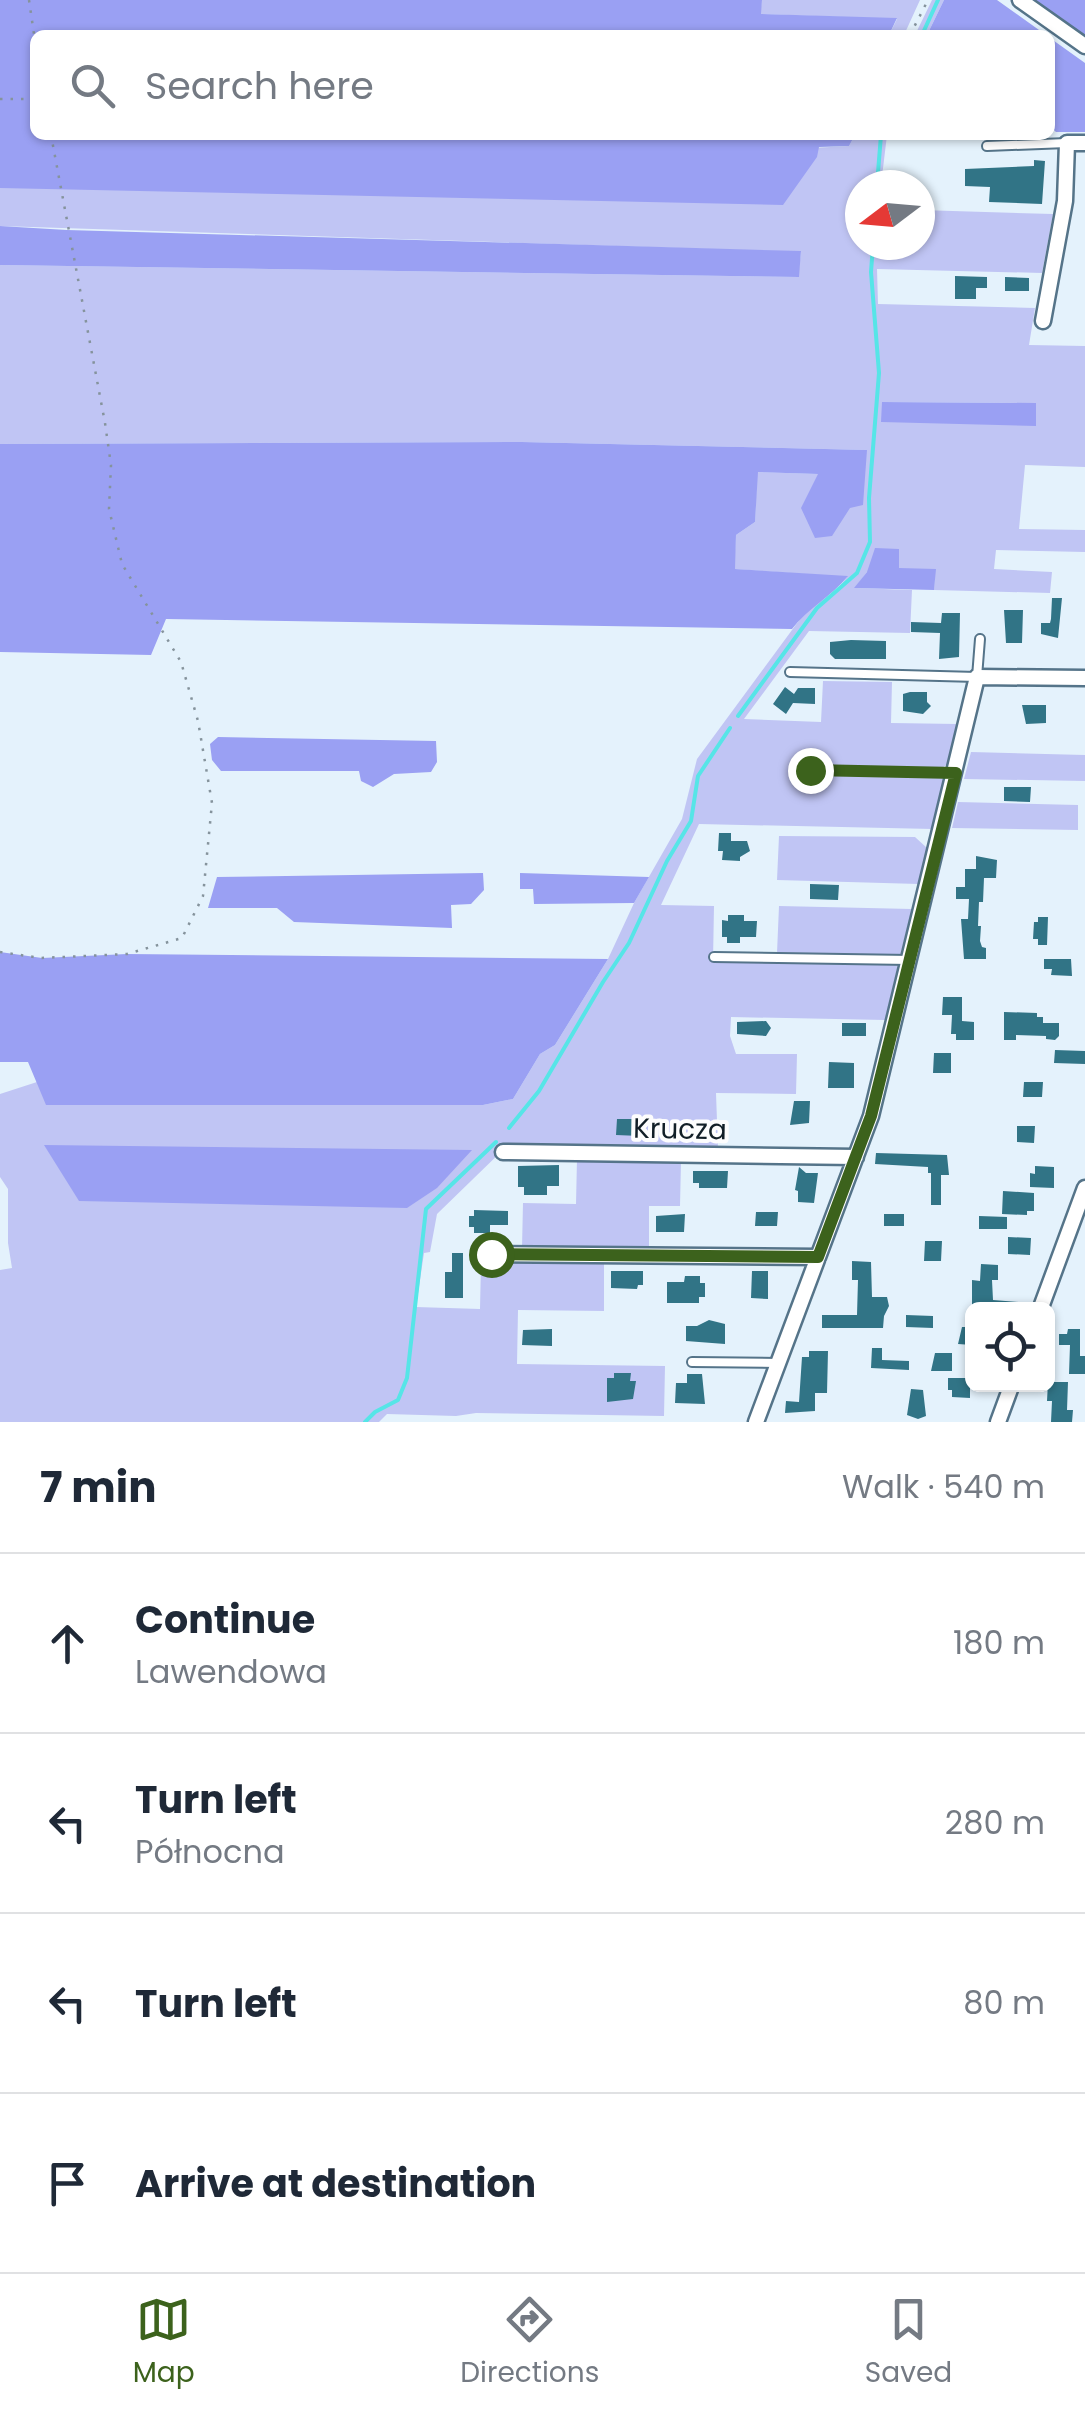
<!DOCTYPE html>
<meta charset="utf-8">
<style>
body{margin:0;font-family:Poppins,sans-serif;background:#f6f6f7;color:#1f2937}
.controls{position:absolute;right:30px;bottom:30px;display:grid;overflow:hidden;border-radius:15px;box-shadow:0 2px 8px #0004}
.controls button{width:90px;height:90px;display:grid;place-items:center;padding:0;border:0;border-bottom:2px solid #e0e1e3;background:#fff;color:#1f2937;font:50px sans-serif}
.compass{position:absolute;left:845px;top:170px;width:90px;height:90px;border-radius:50%;background:#fff;box-shadow:0 2px 8px #0004;rotate:254deg}
.stop{position:absolute;width:30px;height:30px;margin:-22px;border:8px solid #3c621c;border-radius:50%;background:#fff}
.stop.end{background:#3c621c;border-color:#fff;box-shadow:0 2px 10px #0008}
.list{margin:0;padding:0;list-style:none}
h2{display:flex;justify-content:space-between;align-items:center;height:130px;margin:0;padding:0 40px;font-size:42px}
h2 small{font-size:32px;font-weight:400;color:#747a83}
.list li{display:grid;grid-template-columns:65px 1fr auto;gap:30px;align-items:center;box-sizing:border-box;height:180px;padding:0 40px;border-top:2px solid #e0e1e3}
.list b{display:block;font-size:38px;white-space:nowrap}
.list p{margin:0;font-size:32px;white-space:nowrap;color:#747a83}
.list em{font-size:32px;font-style:normal;color:#747a83}
.icon{flex:none;width:55px;height:55px;fill:none;stroke:currentColor;stroke-width:2;stroke-linecap:round;stroke-linejoin:round}
.map{position:relative;flex:none;width:1085px;height:1422px;overflow:hidden}
.search{position:absolute;background:#fff;box-shadow:0 2px 8px #0004;left:30px;right:30px;top:30px;height:110px;display:flex;align-items:center;gap:25px;box-sizing:border-box;padding:0 35px;border-radius:15px;color:#747a83;font-size:38px}
.sheet{height:850px;background:#fff}
nav{display:flex;justify-content:space-around;align-items:center;box-sizing:border-box;height:140px;border-top:2px solid #e0e1e3;background:#fff;font-size:28px;color:#747a83}
nav a{display:grid;justify-items:center;gap:5px}
nav .on{color:#3c621c}
.map>svg:first-child{display:block}
</style>
<div class="map">
<svg width="1085" height="1422" viewBox="0 0 1085 1422">
<rect width="100%" height="100%" fill="#e4f2fc"/>
<path fill="#c0c5f4" fill-rule="evenodd" d="M762,0H920L904,35H889L897,19L760,14Z
M932,0H944L927,35H915Z
M855,135H887L881,185H860V245H920V210L1053,214L1042,273L877,269L878,304L1035,308L1029,345L1085,346V467L1025,465L1019,529L1085,530V552L996,550L994,569L1052,572L1050,593L934,590L935,569L867,572L855,588L912,590L910,633L809,631L744,719L821,722L823,681L892,682L891,723L958,724L949,763L942,768L802,766L801,775L945,777L933,829L699,824L661,905L714,906L713,961L898,965L885,1020L731,1017L730,1036L736,1054H797L796,1094L716,1093L718,1149L507,1146L437,1214L430,1252L424,1253L416,1307L480,1309L481,1264H503L504,1259L604,1260V1311L518,1310L517,1364L665,1366L664,1416L476,1413L456,1416L387,1414L379,1422H0V1270L12,1268L8,1243V1189L0,1177V1094L37,1082L47,1105H483L513,1099L540,1054L555,1045L608,959L634,903L682,819L697,759L806,611L837,590L847,577L734,569L736,535L755,522L757,472L819,474L867,450L522,442L0,444V265L798,277L801,252L0,226V188H60L849,146ZM882,402L1035,403L1036,425Z
M971,752L1085,755V781L964,779Z
M958,802L1078,805V830L952,828Z
M779,836L915,837L927,848L919,884L777,880Z
M779,906L912,909L900,956L777,953Z
M577,1159L681,1161L680,1206H649V1250L522,1248L523,1203L576,1204Z"/>
<path fill="#9aa0f3" d="M0,0H762L761,14L897,18L889,35H35V135H855L849,146L819,147L817,157L783,205L0,188Z
M944,0H997L1046,35H927Z
M1029,0H1085V41Z
M1050,38L1085,63V132H1056L1050,126Z
M0,226L67,230L801,251L799,277L0,265Z
M882,402L1036,403V426L881,422Z
M522,442L867,450L863,505L850,508L832,536L815,538L801,508L818,474L758,472L755,522L736,535L735,569L848,576C831,597 808,608 792,629L166,619L151,655L0,652V444Z
M875,548L899,549V568L936,569L934,590L854,588L867,572Z
M218,737L436,741L437,762L431,772L394,774L373,787L361,781L359,771H221L212,760L210,744Z
M483,873L484,890L471,904L451,905L452,928L294,922L277,908H208L217,877Z
M520,873L649,877L634,903L534,904L533,889H520Z
M0,952L42,958L127,954L608,959L555,1045L540,1054L513,1099L483,1105H46L28,1062H0Z
M44,1145L472,1150L437,1188L407,1208L79,1201Z"/>
<g fill="none" stroke-linecap="round" stroke-linejoin="round">
<path stroke="#56e5e7" stroke-width="4" d="M922,35L938,0
M877,185L881,135
M738,716L817,608L857,573L870,542L869,498L879,373L871,272L873,245
M509,1128L539,1091L603,982L629,943L667,861L691,821L698,776L730,728
M365,1422L375,1412L398,1400L407,1378L426,1209L496,1142"/>
</g>
<path fill="#317486" d="M1034,160L1045,161L1042,204L989,202L990,187L965,186V169L1034,166Z
M955,276L987,277V288H976V299H955Z
M1005,277L1029,278V291H1005Z
M1052,598H1062L1058,638L1041,634V623H1050L1051,619Z
M1004,610H1023L1022,643H1006Z
M942,613H960L959,657L939,659L940,633L911,632V622L941,623Z
M851,640L886,641V659H835L830,654V642Z
M785,687L794,694L798,688H815V704L793,703L786,714L773,704Z
M910,692H927V702L931,706L923,714L903,711V694Z
M1022,705H1046V723L1026,724Z
M1004,787H1031L1030,802L1004,801Z
M719,833H731V841H747L750,851L740,857V861L722,860L723,851H718Z
M976,856L997,860L996,878H984L983,902H979L978,926H981L980,941L982,947L986,948V959H964L961,919H968L969,899H956V887H965V869H976Z
M810,884L839,885L838,900L810,899Z
M728,915H744V921H757L756,937H740V943H727V937H722V920L728,921Z
M1038,917H1048L1047,945H1038V939H1033L1034,922H1038Z
M1044,959H1071L1072,976L1051,975L1052,969H1044Z
M943,997H962V1021L974,1022V1040H956V1034H951L952,1015H942Z
M1004,1012L1037,1013V1017H1043V1023H1059V1036L1055,1040L1046,1039V1036L1016,1035V1040H1004Z
M766,1021L771,1028L766,1036L737,1034V1022Z
M842,1023H866V1036H842Z
M1055,1050L1085,1051V1064L1054,1063Z
M934,1053H951V1073H933Z
M829,1062L854,1063V1088H828Z
M1024,1082H1043L1042,1097H1023Z
M794,1101H810L809,1123L790,1125Z
M617,1119H640V1136L616,1135Z
M1017,1126H1035L1034,1143L1017,1142Z
M876,1153L947,1155L949,1175H941V1205H931V1173H928V1167L875,1164Z
M559,1165V1186H547V1195H524V1187H518V1166Z
M1035,1166L1054,1167V1188L1030,1187V1173L1035,1174Z
M799,1167L806,1173H818L814,1203L798,1202V1191L795,1190Z
M693,1171H728L727,1188H699V1183H693Z
M1003,1191L1034,1193V1211H1027V1215L1002,1214Z
M474,1210L508,1211V1225H490V1233H474V1227H469V1216H474Z
M756,1212H778L777,1226H755Z
M685,1214L684,1232H656V1216Z
M884,1214H904V1226H884Z
M979,1216L1007,1217V1229H979Z
M1008,1237L1031,1238L1030,1255L1008,1254Z
M925,1241H942L941,1261H924Z
M452,1253H463V1298H445V1272H452Z
M852,1261L871,1262L872,1297H887L889,1306L884,1316L883,1328H822V1315H857L858,1280H852Z
M981,1264L998,1265V1280H992L993,1300L1018,1302V1310H972V1280L980,1281Z
M611,1271H643V1285H638L637,1289L611,1288Z
M752,1271H768V1299L751,1298Z
M685,1276H700V1283H705V1297H699V1303H667V1282H684Z
M906,1315L933,1316V1328L906,1327Z
M709,1320L725,1324V1344L686,1341V1326H697Z
M962,1327H972V1345L958,1344Z
M552,1329V1346L522,1345L523,1330Z
M1068,1329H1080V1356H1085V1374H1069L1070,1345H1059V1334H1067Z
M872,1348H882V1367V1360L909,1361V1370L871,1368Z
M809,1351H828L827,1393H815V1411L785,1413L786,1401L799,1402L802,1357H809Z
M935,1353H952V1371H931Z
M614,1373H631L630,1381H636L633,1399L607,1402V1378H614Z
M687,1374H702L705,1404L675,1403L676,1383H687Z
M948,1378H970V1398L952,1397V1390H948Z
M1048,1382H1068L1067,1410H1073L1072,1422H1051L1052,1401H1047Z
M911,1389L923,1390L926,1416L918,1419L907,1415Z"/>
<g fill="none" stroke-linecap="round" stroke-linejoin="round">
<g stroke="#557489" stroke-width="12">
<path id="service" d="M987,146L1067,143
M790,672L977,677L980,639
M714,957L910,960
M692,1362L778,1363"/>
</g>
<g stroke="#557489" stroke-width="19">
<path id="minor" d="M1020,0L1085,46
M1043,321L1065,201L1067,143H1085
M503,1152L856,1157
M491,1254L818,1257
M1040,1310L1085,1188
M756,1422L871,1116L977,677L1085,678
M998,1422L1012,1384"/>
</g>
<path stroke="#85939c" stroke-width="2.5" stroke-dasharray="2.5 8" stroke-linecap="butt" d="M29,0L35,41
M910,35L928,0
M0,99H35
M810,771L939,773
M0,952L41,958L127,954L182,938L203,896L212,803L198,721L181,662L122,564L109,509L111,465L105,423L51,135"/>
<use href="#service" stroke="#fff" stroke-width="8"/>
<use href="#minor" stroke="#fff" stroke-width="14"/>
</g>
<g fill="none" stroke-linecap="round" stroke-linejoin="round">
<path stroke="#3c621c" stroke-width="12" d="M491,1254L818,1257L871,1116L956,773L810,770"/>
</g>
<g text-anchor="middle" dominant-baseline="central" stroke-width="8" stroke-linejoin="round" paint-order="stroke">
<g font-size="28" fill="#121f27" stroke="#fdfdfd">
<text transform="translate(680 1129) rotate(1)">Krucza</text>
</g>
</g>
</svg>
<div class="controls">
<button><svg class="icon" aria-label="locate" viewBox="0 0 24 24"><circle cx="12" cy="12" r="6"/><path d="M12 2v4M12 18v4M2 12h4M18 12h4"/></svg></button>
</div>
<svg class="compass" viewBox="-18 -18 36 36"><path d="M0-13l5 13h-10z" fill="#e53935"/><path d="M0 13l5-13h-10z" fill="#747a83"/></svg>
<div class="stop" style="left:491px;top:1254px"></div>
<div class="stop end" style="left:810px;top:770px"></div>
<div class="search"><svg class="icon" aria-label="search" viewBox="0 0 24 24"><circle cx="10" cy="10" r="6"/><path d="M15 15l6 6"/></svg>Search here</div>
</div>
<section class="sheet">
<h2>7 min<small>Walk · 540 m</small></h2>
<ul class="list">
<li><svg class="icon" aria-label="ahead" viewBox="0 0 24 24"><path d="M12 20V5M6 11l6-6 6 6"/></svg><div><b>Continue</b><p>Lawendowa</p></div><em>180 m</em></li>
<li><svg class="icon" aria-label="left" viewBox="0 0 24 24"><path d="M17 20v-9H6M10 6l-5 5 5 5"/></svg><div><b>Turn left</b><p>Północna</p></div><em>280 m</em></li>
<li><svg class="icon" aria-label="left" viewBox="0 0 24 24"><path d="M17 20v-9H6M10 6l-5 5 5 5"/></svg><div><b>Turn left</b></div><em>80 m</em></li>
<li><svg class="icon" aria-label="arrive" viewBox="0 0 24 24"><path d="M6 21V4h12l-3 4 3 4H6"/></svg><div><b>Arrive at destination</b></div></li>
</ul>
</section>
<nav>
<a class="on"><svg class="icon" aria-label="map" viewBox="0 0 24 24"><path d="M3 6l6-2 6 2 6-2v14l-6 2-6-2-6 2zM9 4v14M15 6v14"/></svg>Map</a>
<a><svg class="icon" aria-label="directions" viewBox="0 0 24 24"><path d="M12 3l9 9-9 9-9-9zM9 14v-3h6M13 9l2 2-2 2"/></svg>Directions</a>
<a><svg class="icon" aria-label="saved" viewBox="0 0 24 24"><path d="M7 4h10v16l-5-4-5 4z"/></svg>Saved</a>
</nav>
